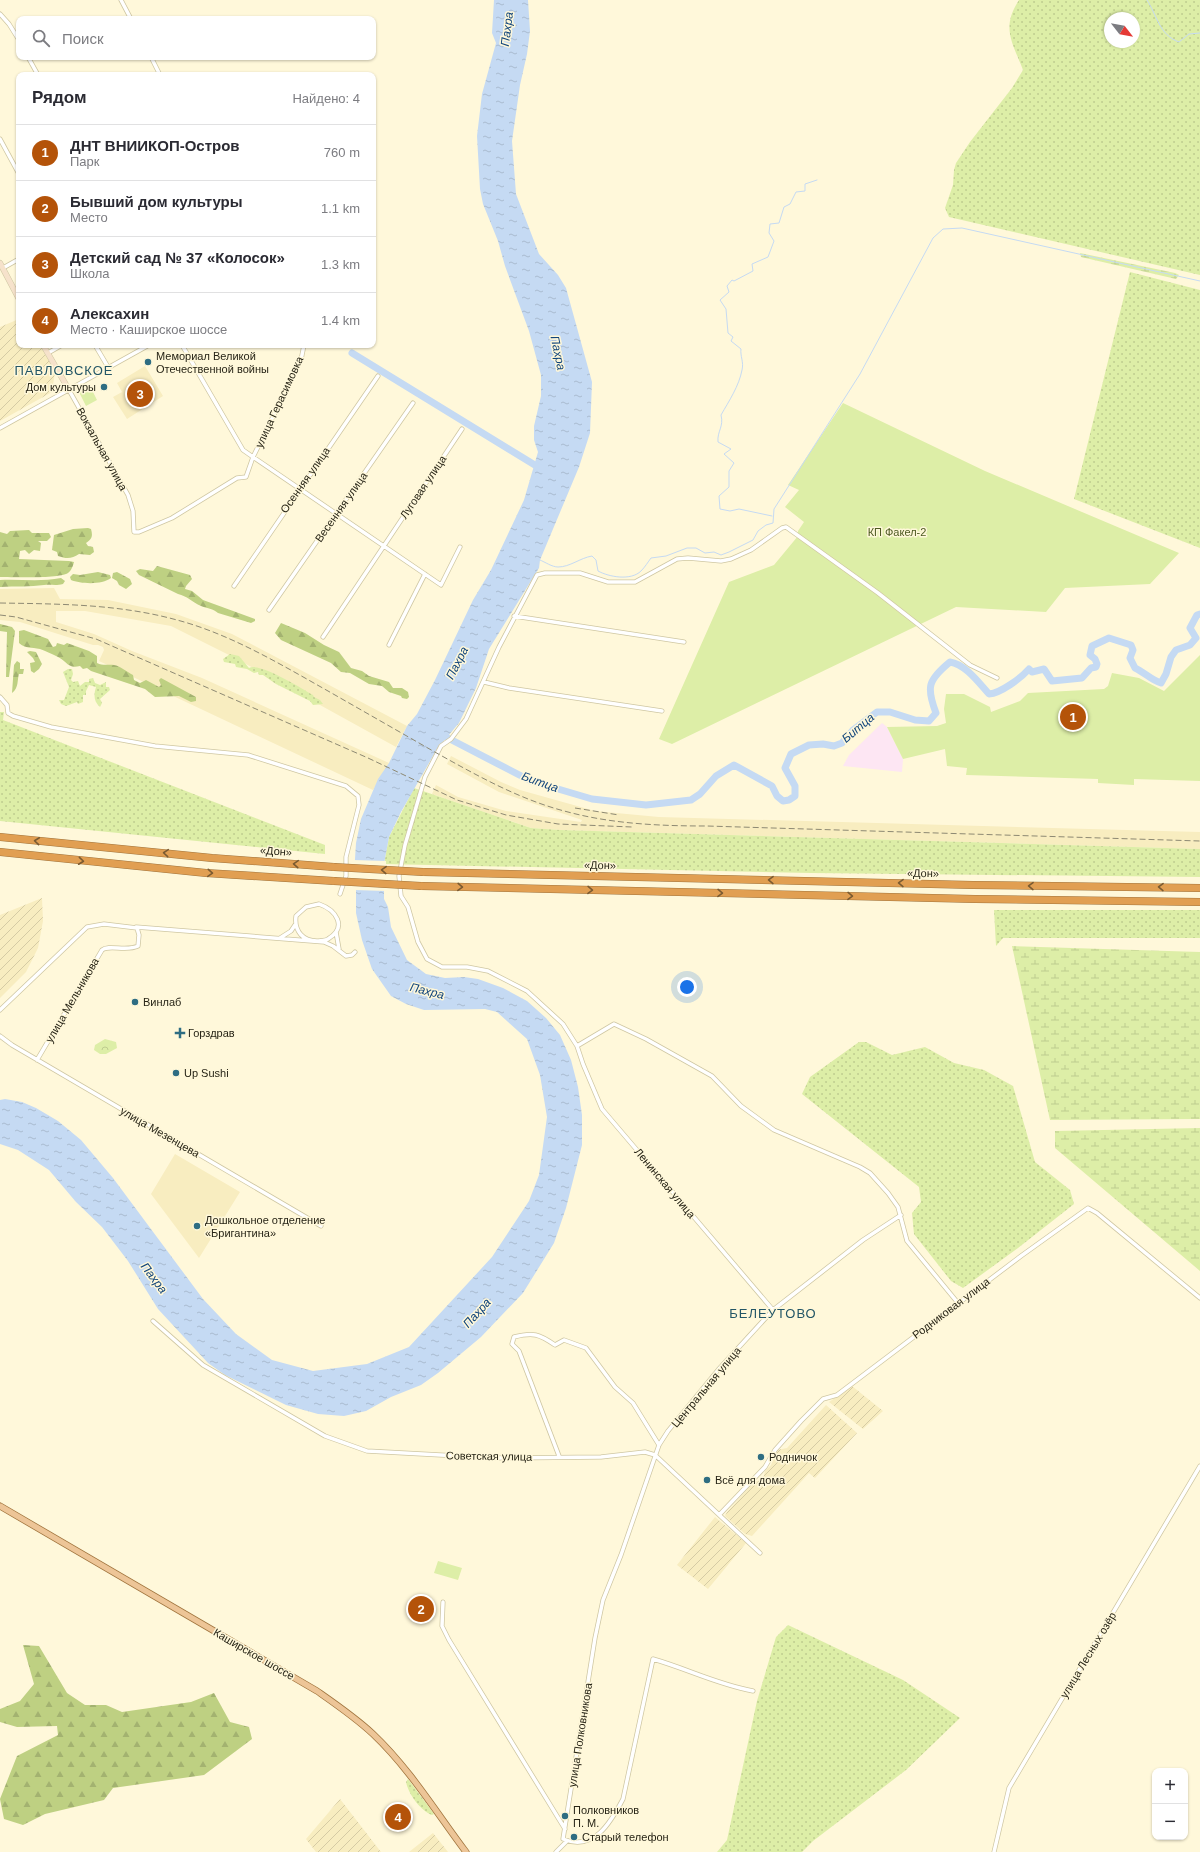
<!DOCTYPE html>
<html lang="ru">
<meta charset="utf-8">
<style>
body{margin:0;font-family:Helvetica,sans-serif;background:#f2f2f3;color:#2b2b33}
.controls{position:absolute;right:12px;bottom:12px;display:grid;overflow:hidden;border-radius:8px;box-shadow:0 1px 3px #0004}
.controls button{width:36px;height:36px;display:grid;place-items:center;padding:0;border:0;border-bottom:1px solid #e1e1e2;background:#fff;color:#2b2b33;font:20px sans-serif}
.compass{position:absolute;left:1104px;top:12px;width:36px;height:36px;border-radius:50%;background:#fff;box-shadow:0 1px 3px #0004;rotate:121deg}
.you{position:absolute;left:687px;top:987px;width:14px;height:14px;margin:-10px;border:3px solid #fff;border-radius:50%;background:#1a73e8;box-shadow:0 0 0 6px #1a73e833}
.badge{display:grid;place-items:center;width:26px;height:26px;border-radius:50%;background:#b45309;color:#fff;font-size:13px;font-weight:700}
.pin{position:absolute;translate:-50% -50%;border:2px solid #fff;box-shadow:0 1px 4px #0006}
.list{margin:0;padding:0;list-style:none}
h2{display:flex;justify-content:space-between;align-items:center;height:52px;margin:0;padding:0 16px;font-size:17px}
h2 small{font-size:13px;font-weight:400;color:#7c7c81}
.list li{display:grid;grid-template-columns:26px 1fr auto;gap:12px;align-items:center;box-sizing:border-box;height:56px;padding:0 16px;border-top:1px solid #e1e1e2}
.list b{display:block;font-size:15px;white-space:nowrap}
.list p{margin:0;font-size:13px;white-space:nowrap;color:#7c7c81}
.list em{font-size:13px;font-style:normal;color:#7c7c81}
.icon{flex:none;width:22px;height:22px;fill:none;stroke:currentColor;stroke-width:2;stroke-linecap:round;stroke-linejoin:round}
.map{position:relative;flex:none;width:1200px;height:1852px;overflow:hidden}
.search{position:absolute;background:#fff;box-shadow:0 1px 3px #0004;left:16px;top:16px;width:360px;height:44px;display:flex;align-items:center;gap:10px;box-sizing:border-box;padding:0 14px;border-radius:8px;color:#7c7c81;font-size:15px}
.panel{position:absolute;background:#fff;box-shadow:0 1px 3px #0004;left:16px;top:72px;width:360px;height:276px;border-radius:8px}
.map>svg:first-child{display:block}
</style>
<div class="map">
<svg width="1200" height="1852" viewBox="0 0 1200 1852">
<defs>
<pattern id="industrial-furrows" width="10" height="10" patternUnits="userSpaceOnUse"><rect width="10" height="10" fill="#f8edc0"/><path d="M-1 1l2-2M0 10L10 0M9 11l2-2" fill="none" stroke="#d5cba4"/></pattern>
<pattern id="grass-dots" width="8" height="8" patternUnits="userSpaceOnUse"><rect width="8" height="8" fill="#ddeea7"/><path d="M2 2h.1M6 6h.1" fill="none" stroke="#becc8f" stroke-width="1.8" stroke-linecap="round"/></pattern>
<pattern id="forest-firs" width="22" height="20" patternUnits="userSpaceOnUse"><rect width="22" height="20" fill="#bed082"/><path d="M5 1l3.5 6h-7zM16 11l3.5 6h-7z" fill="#a3b270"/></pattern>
<pattern id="wetland-marsh" width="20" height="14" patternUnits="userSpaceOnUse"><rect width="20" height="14" fill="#ddeea7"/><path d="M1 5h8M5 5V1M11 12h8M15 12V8" fill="none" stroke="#becc8f"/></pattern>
<pattern id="park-crowns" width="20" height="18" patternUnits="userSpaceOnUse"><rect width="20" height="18" fill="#ddeea7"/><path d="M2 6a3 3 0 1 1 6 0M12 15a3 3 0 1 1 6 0" fill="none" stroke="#becc8f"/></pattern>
<pattern id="water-ripples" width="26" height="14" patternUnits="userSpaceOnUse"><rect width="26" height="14" fill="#c5daf3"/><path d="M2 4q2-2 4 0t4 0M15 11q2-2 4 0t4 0" fill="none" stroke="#a9bbd0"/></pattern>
</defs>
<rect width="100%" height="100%" fill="#fff8da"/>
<path fill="#fde6f3" d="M882,723L887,727L903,759L902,772L843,766L849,755Z"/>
<path fill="url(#industrial-furrows)" d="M19,319V345H43L50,361L55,372L52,392L0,421V327Z
M42,898L43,921L38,948L26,972L0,998V915Z
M852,1386L883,1411L863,1429L829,1402Z
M826,1405L857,1433L815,1478L809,1473L752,1536L745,1534L725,1516L727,1512L754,1482L763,1479L765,1471L771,1465L777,1450L787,1448Z
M715,1517L746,1543L708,1589L677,1565Z
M340,1799L381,1852H316L306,1839Z
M433,1833L448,1852H409Z"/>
<path fill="#f8edc0" d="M145,366L163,396L127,419L113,397L122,392L117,383Z
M54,588L60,599L108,600L176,614L232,634L407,726L396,747L235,658L171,626L85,611H56V622L94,634L132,651L202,678L389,763L373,790L99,661L104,650L103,647L98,645H93L20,622L0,620V589Z
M451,756L501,782L520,790L595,811L659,817L1200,832V849L560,830L531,828L432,794L436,785L458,797L506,811L581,822L582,820L499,792L447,764Z
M175,1154L240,1192L199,1258L151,1194Z"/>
<path fill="url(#grass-dots)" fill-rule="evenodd" d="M1019,0H1200V275L949,217L945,208L953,185L954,170L956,163L970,142L1012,88L1023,70C1012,41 1001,28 1019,0ZM1110,18H1134V42H1110Z
M1130,272L1200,290V548L1074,499Z
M230,654L239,656L249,668C260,662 301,688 313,695L314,697L320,700L323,704L313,705L310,701L276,684L263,675H259L258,672L254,673L247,669L236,667L235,664L224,662L223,659Z
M68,669H72L73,674L71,680L73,682L78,681L80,686L85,682H89V679L93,678L95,683L100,685L106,682V687H109L110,690L100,699L102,703L100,707C93,701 94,694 96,687L89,685L86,691V695H83V702L78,704L77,702L66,706L61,704L59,700H64L69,687L63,672Z
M0,712H4L3,720L325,845V854L0,821Z
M414,788L531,828L560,830L1200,849V877L811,873L384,864L389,837Z
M994,910H1200V938H1003L996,946Z
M859,1042H866L892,1055L925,1047L954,1063L984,1070L1013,1086L1035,1162L1070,1190L1074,1204L1018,1248L963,1288L951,1281L914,1234L912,1213L921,1202L919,1187L802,1094L810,1077Z
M788,1625L903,1680L960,1718L906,1770L813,1841L802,1852H717L727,1840L757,1701L776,1637Z
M408,1779L434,1814L432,1815C420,1810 409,1795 406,1782Z"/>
<path fill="url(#forest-firs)" d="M88,528L91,529C93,536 92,539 86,543L88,546L93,547L94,552L90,555L79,554C72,559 66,559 58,556L57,552L52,550L54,535L73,529Z
M29,530L32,533H49L51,537L47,541H38L41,543L40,551L34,550L29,554L25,550L20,551L19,559L69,561L74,562C73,566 71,571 68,573C58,579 13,577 0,577V532L7,534L10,531Z
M157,566L190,575L192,579L186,586L185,589L192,591L203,600L255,619V621L251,623L218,613C214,609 206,608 201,606C192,602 187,596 178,594L139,575L136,571L140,569L153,571Z
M98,572L110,575L111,578C102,585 81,584 71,580L70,577L73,574L80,575Z
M117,572L130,579L132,584L126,589L119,585L117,581L112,578L113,573Z
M61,578L65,581L63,584C55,586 51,584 44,585C30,587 16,586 0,587V580C20,579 41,582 61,578Z
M281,623L305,633L324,645L339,652L351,668L362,671L369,676L389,682L393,688H402L408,692L409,697L407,699L402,698L401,696L389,692L382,686L369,684L350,673L341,672L331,663L281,640L275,633Z
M0,624L12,627L15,631L9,677H6L7,632L0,631Z
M24,630L48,639L53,647L56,646L57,643L64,645L67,643L89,651L97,656V663C103,666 108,664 114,665C120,666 127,672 133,675L134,680L140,683L146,680L159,687L161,685L159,680L161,678L196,697V701L191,702L179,696L155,697L145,689L91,671L87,668L83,669L80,666C67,669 67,661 58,657C52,654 46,651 40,649C31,647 26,649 19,643V631Z
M30,651L36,652L42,664L39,669L34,673L31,671L30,663L35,662L33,658L27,652Z
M17,661L20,663V669H24L23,674H19C17,680 19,688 12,693L14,665Z
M23,1645L39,1646L67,1693L85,1705H106L122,1712L191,1702L214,1693L230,1722L249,1727L252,1739L204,1775L113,1788L104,1800L45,1814L23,1825L4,1819L0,1799L17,1756L58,1735L57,1726L17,1727L0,1722V1709L20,1701L34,1684Z"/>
<path fill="url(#wetland-marsh)" d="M1080,253L1175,273L1179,275L1176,279L1081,257Z
M1012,946L1200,952V1119L1050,1120Z
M1200,1128V1271L1055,1148V1131Z"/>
<path fill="url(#park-crowns)" d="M105,1039L116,1042L117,1048L106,1054H100L94,1050L95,1045Z"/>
<path fill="#ddeea7" d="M90,386L97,400L86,406L79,392Z
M843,403L985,471L1179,553L1150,584L1065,588L1046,612L956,607L672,744L659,739L729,582L774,565L798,536V531L804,522L785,507L799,490L788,485Z
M1200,655V781L1134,779V785L1098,783V779L966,775L967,768L947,766L945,749L903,759L887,727L937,726L946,723L944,709L946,694H964L990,707L991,712L1020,701L1028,693L1104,689L1108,686L1112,673L1139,678L1164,691Z
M438,1561L462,1568L458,1580L434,1573Z"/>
<path fill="url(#water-ripples)" d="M494,0H528L530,31L527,54L520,85L512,141L516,194L539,254L558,275L566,288L592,382L590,433L579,467L540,560L539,568L489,649L476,688L459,723L437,749L401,812L389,837L384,864V899L388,907L391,927L407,960L426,974L445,978L464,977L478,979L503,988L527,1001L546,1018L560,1035L571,1060L578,1087L582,1115V1145L566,1208L554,1243L523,1293L481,1337L438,1373L421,1385L391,1397L366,1411L344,1416L318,1414L286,1405L225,1375L208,1363L158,1309L128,1261L102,1227L76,1202L49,1170L18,1150L0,1144V1100L5,1099L22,1102L36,1108L58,1121L81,1140L113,1178L203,1299L236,1334L272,1360L313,1371L367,1364L409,1347L492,1257L529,1201L539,1175L547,1117L540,1075L527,1039L497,1012L485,1009L424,1010L406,1004L391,996L372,969L362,940L356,913V884L354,875L356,843L361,819L378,779L389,763L407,726L417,714L435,680L473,600L491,570L524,500L538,452L534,440V426L541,396V375L529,331L505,266L498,241L483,204L480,189L477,136L482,94L496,43L492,33Z"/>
<path fill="#fff8da" d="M353,860L386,861V891L354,890L352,875Z"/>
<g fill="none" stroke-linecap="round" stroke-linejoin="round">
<path stroke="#c5daf3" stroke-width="1" d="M1147,0C1157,15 1159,35 1179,42L1189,34L1200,33
M772,516L739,509L730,511L720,509L719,496L729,487V471L734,463L724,454L731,449L718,442C717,431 724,427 721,415C729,401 739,386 742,370C744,362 740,356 741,349L731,341L733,337L728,333L726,309L720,300L729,292L727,286L732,280L734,281L753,271L752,264L768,257L774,241L769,233L770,224L779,223L784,207L790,204L796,192L805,191V184L817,180
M540,560C545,562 552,567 558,567C570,567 580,558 592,556L596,560L598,571C609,577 631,581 641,571C645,567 648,562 651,558L666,556L687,548H696L705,553L714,552L721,555L729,552L753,540L758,531L766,525L773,523L774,509L860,374L933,238L943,229L962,228L1200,281"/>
<path stroke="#c5daf3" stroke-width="7" d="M352,353L543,470
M444,736L531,781L592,799L646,805L691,800L700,794L716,776L734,765L772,786L777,796L783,801L789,800L795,796V786L785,768L791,754L809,745L823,744L834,746L842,743L853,730L877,712H890L915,720L929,721L936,713C926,687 928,680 950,662C965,664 979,683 989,694C1001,693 1021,678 1029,669L1032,672L1044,669L1052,681L1082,678L1091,668L1096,667L1097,664L1095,659L1090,655L1092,646L1109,638L1131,645L1133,650L1130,658L1135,668C1144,672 1151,680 1161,683L1166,674L1171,657L1176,650L1190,645L1196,638L1190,628L1197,615L1200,614"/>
<g stroke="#cfc7a3" stroke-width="5">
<path id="street" d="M121,0L131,19
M0,14L9,24L19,40
M28,57L38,75
M151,57L160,75
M0,139L19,174
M3,268L19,259
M95,345L108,367
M182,345L243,450L253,457L441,585L460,547
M48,353L62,345
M69,390L128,495L133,511L134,532H139L172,518L237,478L246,477L253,457L301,360L304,345
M0,428L149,345
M234,586L378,376
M269,610L413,403
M514,616L684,642
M323,637L462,429
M389,645L425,574
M484,682L509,688L662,711
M0,697L7,705L8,713L13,716L51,727L155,746L248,755L346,786L358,796L359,805L346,857V876L340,894
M319,904C336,910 348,927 328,939C325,941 322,940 319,941C303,942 294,931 296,916L306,907Z
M136,927L324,942L333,946L346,956L352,955L355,952
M336,932L339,949
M280,938L291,931L295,925
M0,1010L87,927L104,924L137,928L139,935L138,946C126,952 109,944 102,950L37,1060
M0,1036L12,1045L321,1226
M577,1046L583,1064L602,1109L773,1310
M958,1303L907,1241L898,1207L888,1193L870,1173L860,1167L774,1130L741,1106L712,1076L646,1039L614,1024L577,1046L563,1024L527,991L488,971L467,967H442L427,959L418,942L408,907L401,896L399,876L405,845L425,777L441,746L451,739L466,719L499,647L537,575L545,573H580L608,582H635L677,559L688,558L721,561L731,559L751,550L782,528L786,527L878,593L970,665L997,678
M153,1321L203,1365L325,1436L367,1451L496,1458L601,1457L645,1452L655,1455L760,1553
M559,1456L519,1351L512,1344L514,1337C533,1332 539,1334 555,1345L564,1340L586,1348L615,1387L633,1403L659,1445
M720,1514L765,1467L775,1450L801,1421L823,1399L837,1395L1021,1256L1088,1208L1097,1213L1200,1298
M443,1602L442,1626L449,1640L565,1829
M753,1691C716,1684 688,1669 653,1659L623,1799C611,1822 594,1852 563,1839L595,1638L603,1600L621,1555L659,1445L668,1431L718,1370L773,1310L863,1240L901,1215
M556,1852L567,1841
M994,1852L1009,1788L1200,1466"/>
</g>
<g stroke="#cfc7a3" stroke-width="6">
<path id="secondary" d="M0,263L19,299
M43,345L69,390"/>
</g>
<g stroke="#a0743d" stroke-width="7">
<path id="primary" d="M0,1506L317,1691C337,1705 356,1718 373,1734C409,1768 436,1812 466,1852"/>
</g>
<g stroke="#a0743d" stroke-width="8">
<path id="highway" d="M0,837L212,858L334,867
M0,852L206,873L334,881
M423,872L973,885L1200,888
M421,886L975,899L1200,902"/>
</g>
<use href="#street" stroke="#fff" stroke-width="3.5"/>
<use href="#secondary" stroke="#f6e2cb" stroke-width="5"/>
<use href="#primary" stroke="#edc597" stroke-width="5.5"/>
<use href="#highway" stroke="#e19f52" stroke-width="7"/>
<path stroke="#8d8973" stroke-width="1" stroke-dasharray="6 3" stroke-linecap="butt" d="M0,603C60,604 119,604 177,620C230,634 280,664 328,691C363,711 398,731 433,751C476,775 520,800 568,812C613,824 661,826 707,826L1200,841
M0,615L16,617L96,639L368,758L457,800L506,815L558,824L632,827
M575,808L619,815"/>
<g stroke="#a0743d" stroke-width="8" stroke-linecap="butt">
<path id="highway-bridge" d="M334,867L423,872
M334,881L421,886"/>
</g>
<use href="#highway-bridge" stroke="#e19f52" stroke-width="7"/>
</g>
<defs><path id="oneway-chevron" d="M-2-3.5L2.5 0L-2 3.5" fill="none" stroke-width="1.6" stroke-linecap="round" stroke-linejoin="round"/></defs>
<g stroke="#7b5b31">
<use href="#oneway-chevron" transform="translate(37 841) rotate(-174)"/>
<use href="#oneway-chevron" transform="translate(166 853) rotate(-175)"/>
<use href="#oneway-chevron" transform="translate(81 861) rotate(6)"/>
<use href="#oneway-chevron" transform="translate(296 864) rotate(-176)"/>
<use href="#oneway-chevron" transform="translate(384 870) rotate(-177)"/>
<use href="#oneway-chevron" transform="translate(210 873) rotate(4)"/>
<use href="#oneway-chevron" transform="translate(771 880) rotate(-179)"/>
<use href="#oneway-chevron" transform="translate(901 883) rotate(-179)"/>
<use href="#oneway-chevron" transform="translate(1031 886) rotate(-179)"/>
<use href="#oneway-chevron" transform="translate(460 887) rotate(2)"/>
<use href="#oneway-chevron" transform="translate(1161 887) rotate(-179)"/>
<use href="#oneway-chevron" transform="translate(590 890) rotate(1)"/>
<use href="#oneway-chevron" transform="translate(720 893) rotate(1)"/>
<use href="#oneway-chevron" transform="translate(850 896) rotate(1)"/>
</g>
<g fill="#2e6d82" stroke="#fff8da" stroke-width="1.5">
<circle cx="148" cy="362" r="4"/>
<circle cx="104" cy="387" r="4"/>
<circle cx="135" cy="1002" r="4"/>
<path d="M178 1027h4v4h4v4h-4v4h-4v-4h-4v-4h4z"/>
<circle cx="176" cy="1073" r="4"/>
<circle cx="197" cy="1226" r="4"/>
<circle cx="761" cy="1457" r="4"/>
<circle cx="707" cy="1480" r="4"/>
<circle cx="565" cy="1816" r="4"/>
<circle cx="574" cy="1837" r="4"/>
</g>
<g text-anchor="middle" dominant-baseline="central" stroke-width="3" stroke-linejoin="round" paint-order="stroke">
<g font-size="11" fill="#272416" stroke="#fff8da" text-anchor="start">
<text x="156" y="356">Мемориал Великой<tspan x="156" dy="13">Отечественной войны</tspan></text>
<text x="96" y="387" text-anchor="end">Дом культуры</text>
<text x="143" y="1002">Винлаб</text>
<text x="188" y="1033">Горздрав</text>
<text x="184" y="1073">Up Sushi</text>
<text x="205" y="1220">Дошкольное отделение<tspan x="205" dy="13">«Бригантина»</tspan></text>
<text x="769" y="1457">Родничок</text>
<text x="715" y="1480">Всё для дома</text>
<text x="573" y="1810">Полковников<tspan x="573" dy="13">П. М.</tspan></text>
<text x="582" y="1837">Старый телефон</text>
</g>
<g font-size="11" fill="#272416" stroke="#fff8da">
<text transform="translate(279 402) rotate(-65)">улица Герасимовка</text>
<text transform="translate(102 449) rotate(61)">Вокзальная улица</text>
<text transform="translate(305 480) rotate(-55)">Осенняя улица</text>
<text transform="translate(423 487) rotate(-56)">Луговая улица</text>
<text transform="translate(341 507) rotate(-55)">Весенняя улица</text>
<text transform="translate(276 851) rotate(4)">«Дон»</text>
<text transform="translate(600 865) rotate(1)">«Дон»</text>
<text transform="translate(923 873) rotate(1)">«Дон»</text>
<text transform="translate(72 1000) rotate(-60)">улица Мельникова</text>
<text transform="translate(160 1132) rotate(30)">улица Мезенцева</text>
<text transform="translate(665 1183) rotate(50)">Ленинская улица</text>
<text transform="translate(951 1308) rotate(-37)">Родниковая улица</text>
<text transform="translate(706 1387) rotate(-50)">Центральная улица</text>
<text transform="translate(489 1456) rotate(1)">Советская улица</text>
<text transform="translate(254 1654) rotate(30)">Каширское шоссе</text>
<text transform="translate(1088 1655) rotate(-59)">улица Лесных озёр</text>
<text transform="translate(580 1735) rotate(-81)">улица Полковникова</text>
</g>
<g font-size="11" fill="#4d5921" stroke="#fff8da">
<text x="897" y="532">КП Факел-2</text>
</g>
<g font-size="12" font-style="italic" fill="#10447b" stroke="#fff8da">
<text transform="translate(507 29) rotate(-83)">Пахра</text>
<text transform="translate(558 353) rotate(78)">Пахра</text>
<text transform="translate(457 663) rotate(-63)">Пахра</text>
<text transform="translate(858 728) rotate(-40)">Битца</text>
<text transform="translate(540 782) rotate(20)">Битца</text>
<text transform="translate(427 991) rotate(14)">Пахра</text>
<text transform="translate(154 1278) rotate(53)">Пахра</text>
<text transform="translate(477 1313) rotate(-48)">Пахра</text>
</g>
<g font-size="13" letter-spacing="1" fill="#235666" stroke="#fff8da">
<text x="64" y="370">ПАВЛОВСКОЕ</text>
<text x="773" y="1313">БЕЛЕУТОВО</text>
</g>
</g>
</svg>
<div class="controls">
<button>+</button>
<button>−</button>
</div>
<svg class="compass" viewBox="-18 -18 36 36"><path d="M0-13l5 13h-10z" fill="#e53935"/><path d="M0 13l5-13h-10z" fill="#7c7c81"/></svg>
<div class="you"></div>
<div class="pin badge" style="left:1073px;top:717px">1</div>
<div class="pin badge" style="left:421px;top:1609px">2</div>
<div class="pin badge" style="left:140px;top:394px">3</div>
<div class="pin badge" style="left:398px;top:1817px">4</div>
<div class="search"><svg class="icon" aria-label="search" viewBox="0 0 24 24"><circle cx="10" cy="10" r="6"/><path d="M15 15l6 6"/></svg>Поиск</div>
<section class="panel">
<h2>Рядом<small>Найдено: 4</small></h2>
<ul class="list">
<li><span class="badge">1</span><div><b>ДНТ ВНИИКОП-Остров</b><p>Парк</p></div><em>760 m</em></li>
<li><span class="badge">2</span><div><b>Бывший дом культуры</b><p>Место</p></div><em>1.1 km</em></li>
<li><span class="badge">3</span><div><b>Детский сад № 37 «Колосок»</b><p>Школа</p></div><em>1.3 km</em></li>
<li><span class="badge">4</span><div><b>Алексахин</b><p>Место · Каширское шоссе</p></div><em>1.4 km</em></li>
</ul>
</section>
</div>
